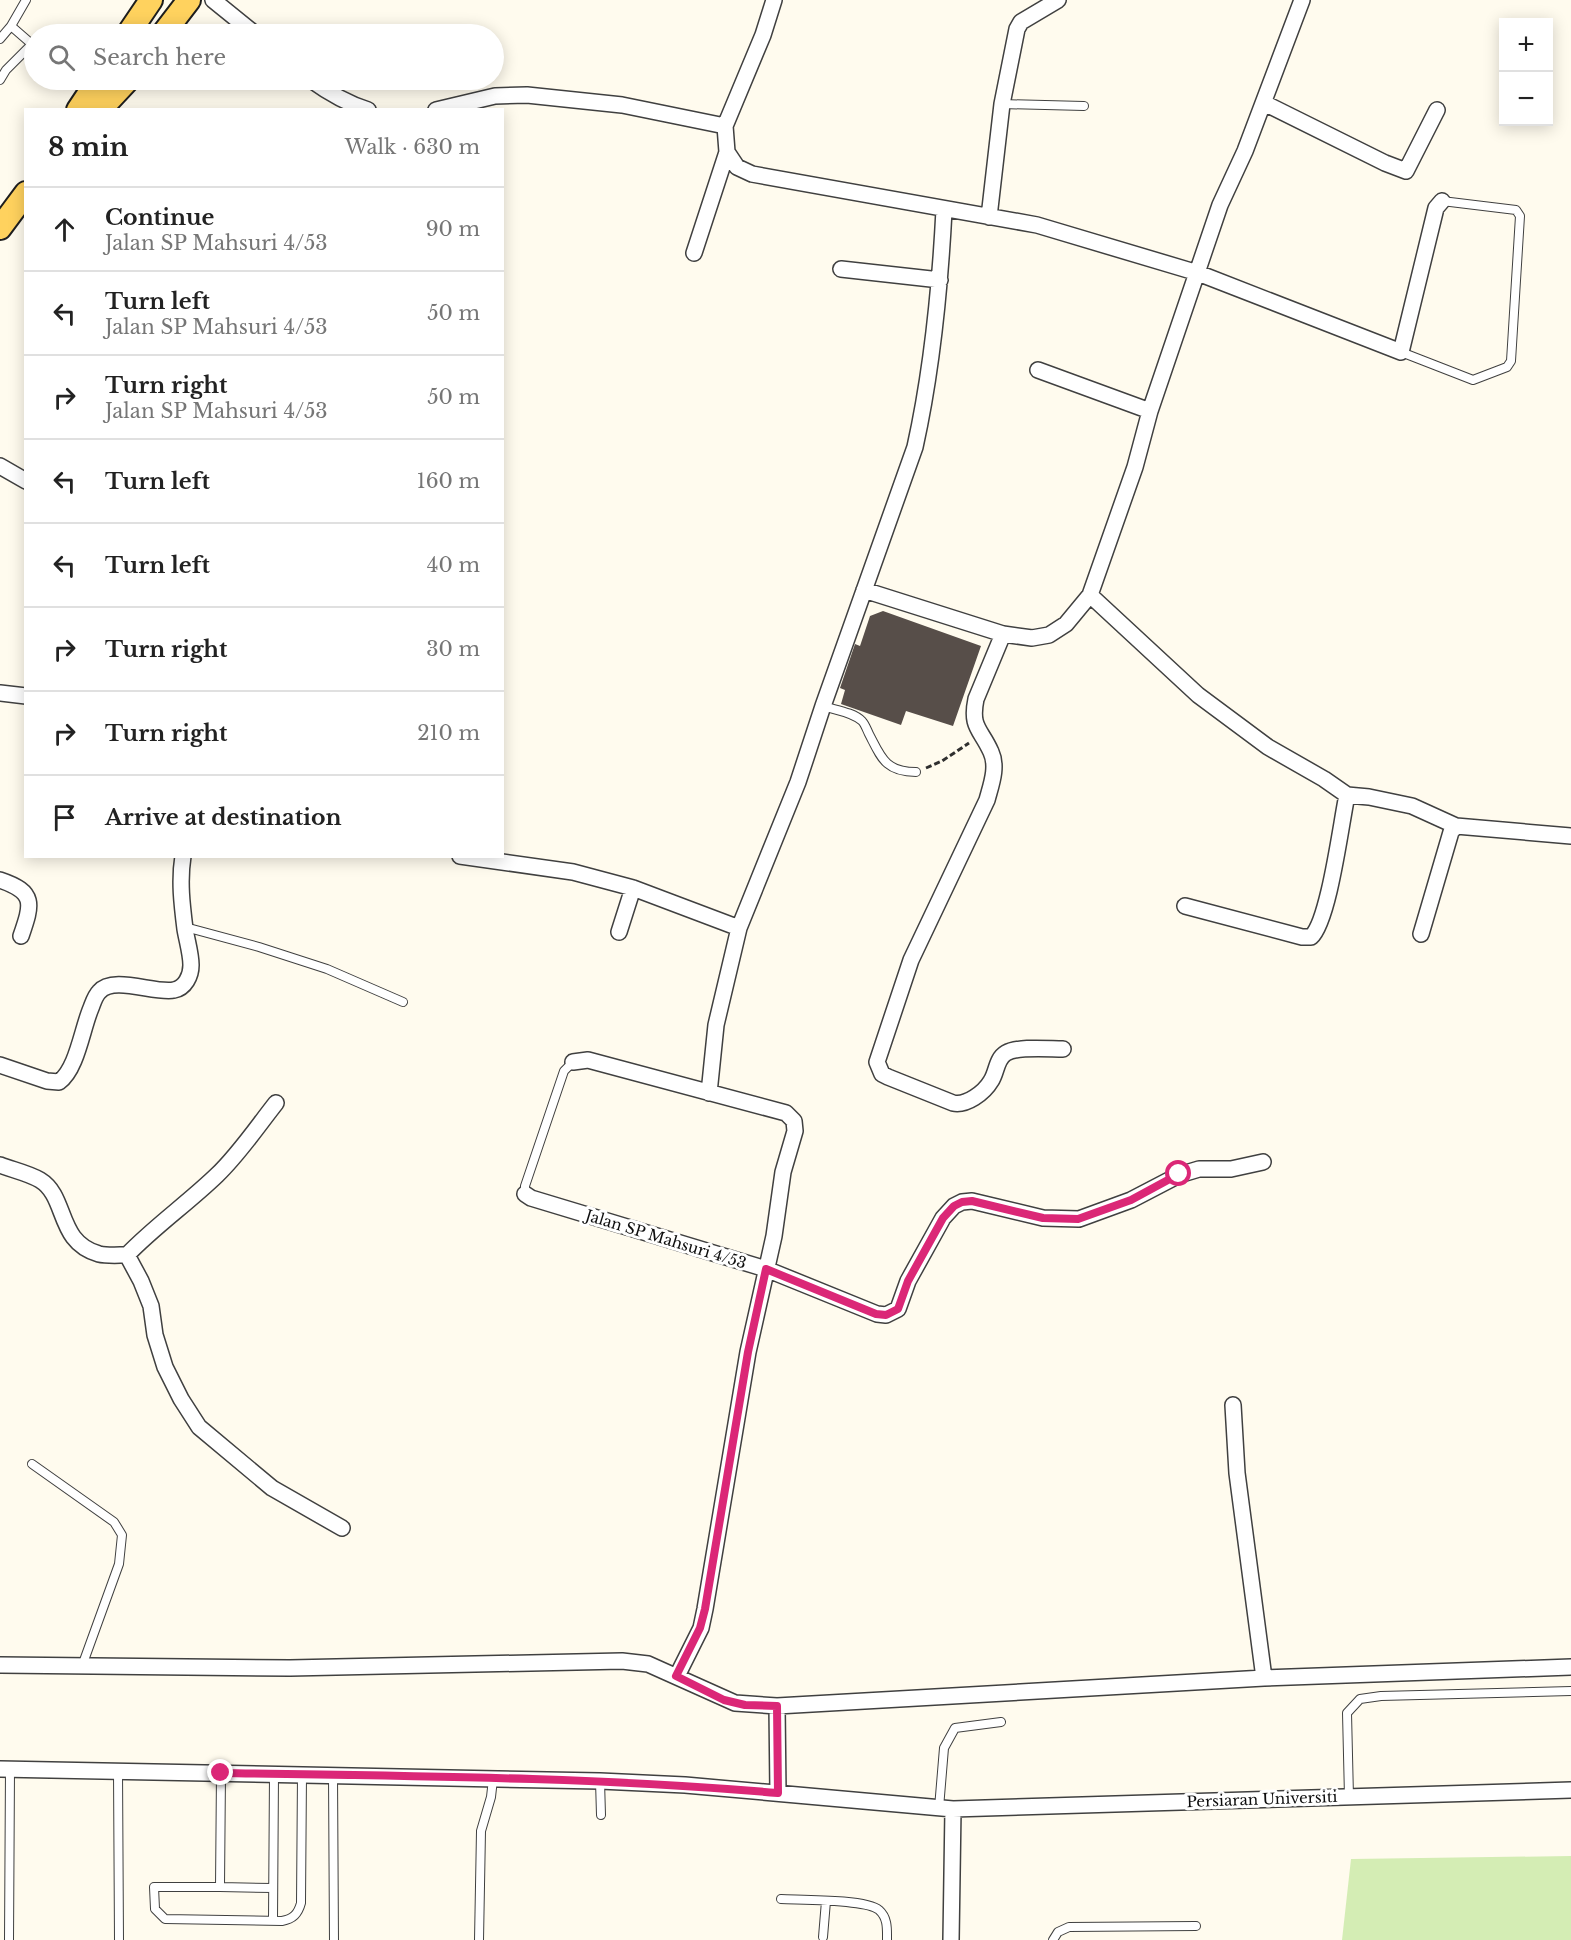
<!DOCTYPE html>
<meta charset="utf-8">
<style>
body{margin:0;font-family:"Libre Baskerville",serif;background:#f6f6f6;color:#222}
.controls{position:absolute;right:18px;top:18px;display:grid;overflow:hidden;border-radius:0px;box-shadow:0 3px 15px #0003}
.controls button{width:54px;height:54px;display:grid;place-items:center;padding:0;border:0;border-bottom:2px solid #e0e0e0;background:#fff;color:#222;font:30px sans-serif}
.stop{position:absolute;width:18px;height:18px;margin:-14px;border:4px solid #db2777;border-radius:50%;background:#fff}
.stop.end{background:#db2777;border-color:#fff;box-shadow:0 2px 6px #0008}
.list{margin:0;padding:0;list-style:none}
h2{display:flex;justify-content:space-between;align-items:center;height:78px;margin:0;padding:0 24px;font-size:26px}
h2 small{font-size:20px;font-weight:400;color:#767676}
.list li{display:grid;grid-template-columns:39px 1fr auto;gap:18px;align-items:center;box-sizing:border-box;height:84px;padding:0 24px;border-top:2px solid #e0e0e0}
.list b{display:block;font-size:22px;white-space:nowrap}
.list p{margin:0;font-size:20px;white-space:nowrap;color:#767676}
.list em{font-size:20px;font-style:normal;color:#767676}
.icon{flex:none;width:33px;height:33px;fill:none;stroke:currentColor;stroke-width:2;stroke-linecap:round;stroke-linejoin:round}
.map{position:relative;flex:none;width:1571px;height:1940px;overflow:hidden}
.search{position:absolute;background:#fff;box-shadow:0 3px 15px #0003;left:24px;top:24px;width:480px;height:66px;display:flex;align-items:center;gap:15px;box-sizing:border-box;padding:0 21px;border-radius:33px;color:#767676;font-size:22px}
.panel{position:absolute;background:#fff;box-shadow:0 3px 15px #0003;left:24px;top:108px;width:480px;height:750px;border-radius:0px}
.map>svg:first-child{display:block}
</style>
<div class="map">
<svg width="1571" height="1940" viewBox="0 0 1571 1940">
<rect width="100%" height="100%" fill="#fffbee"/>
<path fill="#d4edb4" d="M1571,1856V1940H1342L1351,1859Z"/>
<path fill="#574e49" d="M883,611L981,646L953,726L906,711L901,725L841,704L845,690L840,688L855,644L860,646L870,616Z"/>
<g fill="none" stroke-linecap="round" stroke-linejoin="round">
<g stroke="#404040" stroke-width="10">
<path id="lane" d="M11,26L26,0
M0,39L11,26L34,46
M0,80L6,70L32,44
M77,80L90,90
M1002,104L1084,106
M1401,352L1473,380L1507,367L1511,361L1520,216L1516,210L1442,201
M823,706C835,710 853,712 862,721C865,724 867,730 869,734C881,757 885,772 916,772
M185,927L259,947L327,969L403,1002
M525,1194V1186L564,1071L573,1062
M32,1464L114,1522L122,1535L119,1564L82,1666
M118,1771L119,1940
M221,1773L220,1887H154L155,1909L165,1919L282,1921C293,1919 298,1914 301,1903L302,1774
M333,1775L334,1940
M600,1781L601,1815
M1349,1797L1347,1713L1360,1699L1381,1696L1571,1691
M939,1808L944,1748L955,1728L1001,1722
M220,1887L273,1888
M781,1899C800,1900 866,1899 879,1910C888,1918 887,1929 887,1940
M273,1921L274,1774
M823,1937L826,1901
M9,1940L10,1770
M479,1940L481,1831L491,1797L493,1779
M1053,1940L1058,1932L1069,1927L1196,1926"/>
</g>
<g stroke="#404040" stroke-width="18">
<path id="street" d="M213,0L255,34
M774,0L763,35L725,126L727,152L737,167L752,174L1037,225L1198,273L1401,352L1436,208L1442,201
M311,80C329,93 346,103 368,110
M1264,103L1385,163L1406,171L1437,110
M436,110L495,96L527,95L622,105L725,126
M989,217L1002,104L1017,29L1021,22L1058,0
M694,253L727,152
M841,269L940,280
M1038,370L1150,411
M0,466L26,481
M864,590L1003,634L1032,638L1049,635L1066,624L1090,595L1135,467L1150,411L1220,205L1245,151L1302,0
M1090,595L1198,695L1268,747L1324,779L1347,795L1369,797L1412,806L1456,826L1571,836
M1003,634L976,699C970,728 981,729 991,752C998,767 991,785 987,800L911,960L877,1062L882,1074L888,1077L953,1103C966,1106 984,1093 991,1081C997,1072 996,1059 1006,1053C1018,1046 1049,1049 1063,1049
M0,693L26,696
M460,856L573,872L633,888L739,928
M0,880C36,892 32,904 21,936
M1185,906L1302,937H1311C1329,921 1341,823 1347,795
M619,932L633,888
M1421,934L1451,832L1456,826
M573,1062L588,1060L786,1113L794,1121L795,1131L783,1172L774,1236L748,1352L705,1609L701,1628L677,1676
M0,1065L47,1081L59,1082C77,1069 82,1029 91,1008C93,1003 95,996 99,992C113,975 155,994 174,990C185,988 191,976 191,965C191,954 187,941 185,929C182,905 179,881 183,856
M709,1093L716,1025L739,928L798,782L823,706L915,447C932,370 940,289 944,210
M0,1165C13,1170 28,1173 40,1180C68,1197 56,1242 99,1254C107,1256 118,1255 127,1255L141,1281L151,1306L155,1335L165,1367L181,1399L199,1427L272,1488L342,1528
M525,1194L531,1198L766,1269L877,1314L886,1315L898,1309L908,1281L943,1218L954,1206L962,1202L972,1201L1043,1218L1079,1219L1131,1200L1179,1175L1199,1169H1231L1263,1162
M127,1255C155,1226 188,1203 217,1175C239,1154 257,1127 276,1103
M1233,1405L1237,1473L1264,1678
M0,1665L290,1668L622,1661L648,1664L735,1703L777,1706L1264,1678L1571,1667
M777,1706L778,1793
M0,1769L600,1781L685,1785L953,1809L1571,1790
M951,1940L953,1809"/>
</g>
<g stroke="#1e1e1e" stroke-width="26">
<path id="primary" d="M128,34L151,0
M163,34L189,0
M78,110L98,80
M100,110L128,80
M0,228L26,193"/>
</g>
<path stroke="#2f2f2f" stroke-width="3" stroke-dasharray="6 3" stroke-linecap="butt" d="M926,768L942,761L969,743"/>
<use href="#lane" stroke="#fff" stroke-width="8"/>
<use href="#street" stroke="#fff" stroke-width="15"/>
<use href="#primary" stroke="#ffd25e" stroke-width="22"/>
</g>
<g fill="none" stroke-linecap="round" stroke-linejoin="round">
<path stroke="#db2777" stroke-width="8" d="M221,1773C407,1776 593,1777 778,1793L777,1706L745,1705L724,1700L676,1676L700,1628L705,1609L748,1352L766,1269L876,1314L886,1315L898,1309L908,1281L943,1218L954,1206L962,1202L972,1201L1043,1218L1078,1219L1131,1200L1179,1174"/>
</g>
<g text-anchor="middle" dominant-baseline="central" stroke-width="6" stroke-linejoin="round" paint-order="stroke">
<g font-size="15" fill="#0d0d0d" stroke="#fff">
<text transform="translate(666 1239) rotate(17)">Jalan SP Mahsuri 4/53</text>
<text transform="translate(1262 1799) rotate(-2)">Persiaran Universiti</text>
</g>
</g>
</svg>
<div class="controls">
<button>+</button>
<button>−</button>
</div>
<div class="stop" style="left:1179px;top:1174px"></div>
<div class="stop end" style="left:221px;top:1773px"></div>
<div class="search"><svg class="icon" aria-label="search" viewBox="0 0 24 24"><circle cx="10" cy="10" r="6"/><path d="M15 15l6 6"/></svg>Search here</div>
<section class="panel">
<h2>8 min<small>Walk · 630 m</small></h2>
<ul class="list">
<li><svg class="icon" aria-label="ahead" viewBox="0 0 24 24"><path d="M12 20V5M6 11l6-6 6 6"/></svg><div><b>Continue</b><p>Jalan SP Mahsuri 4/53</p></div><em>90 m</em></li>
<li><svg class="icon" aria-label="left" viewBox="0 0 24 24"><path d="M17 20v-9H6M10 6l-5 5 5 5"/></svg><div><b>Turn left</b><p>Jalan SP Mahsuri 4/53</p></div><em>50 m</em></li>
<li><svg class="icon" aria-label="right" viewBox="0 0 24 24"><path d="M7 20v-9h11M14 6l5 5-5 5"/></svg><div><b>Turn right</b><p>Jalan SP Mahsuri 4/53</p></div><em>50 m</em></li>
<li><svg class="icon" aria-label="left" viewBox="0 0 24 24"><path d="M17 20v-9H6M10 6l-5 5 5 5"/></svg><div><b>Turn left</b></div><em>160 m</em></li>
<li><svg class="icon" aria-label="left" viewBox="0 0 24 24"><path d="M17 20v-9H6M10 6l-5 5 5 5"/></svg><div><b>Turn left</b></div><em>40 m</em></li>
<li><svg class="icon" aria-label="right" viewBox="0 0 24 24"><path d="M7 20v-9h11M14 6l5 5-5 5"/></svg><div><b>Turn right</b></div><em>30 m</em></li>
<li><svg class="icon" aria-label="right" viewBox="0 0 24 24"><path d="M7 20v-9h11M14 6l5 5-5 5"/></svg><div><b>Turn right</b></div><em>210 m</em></li>
<li><svg class="icon" aria-label="arrive" viewBox="0 0 24 24"><path d="M6 21V4h12l-3 4 3 4H6"/></svg><div><b>Arrive at destination</b></div></li>
</ul>
</section>
</div>
